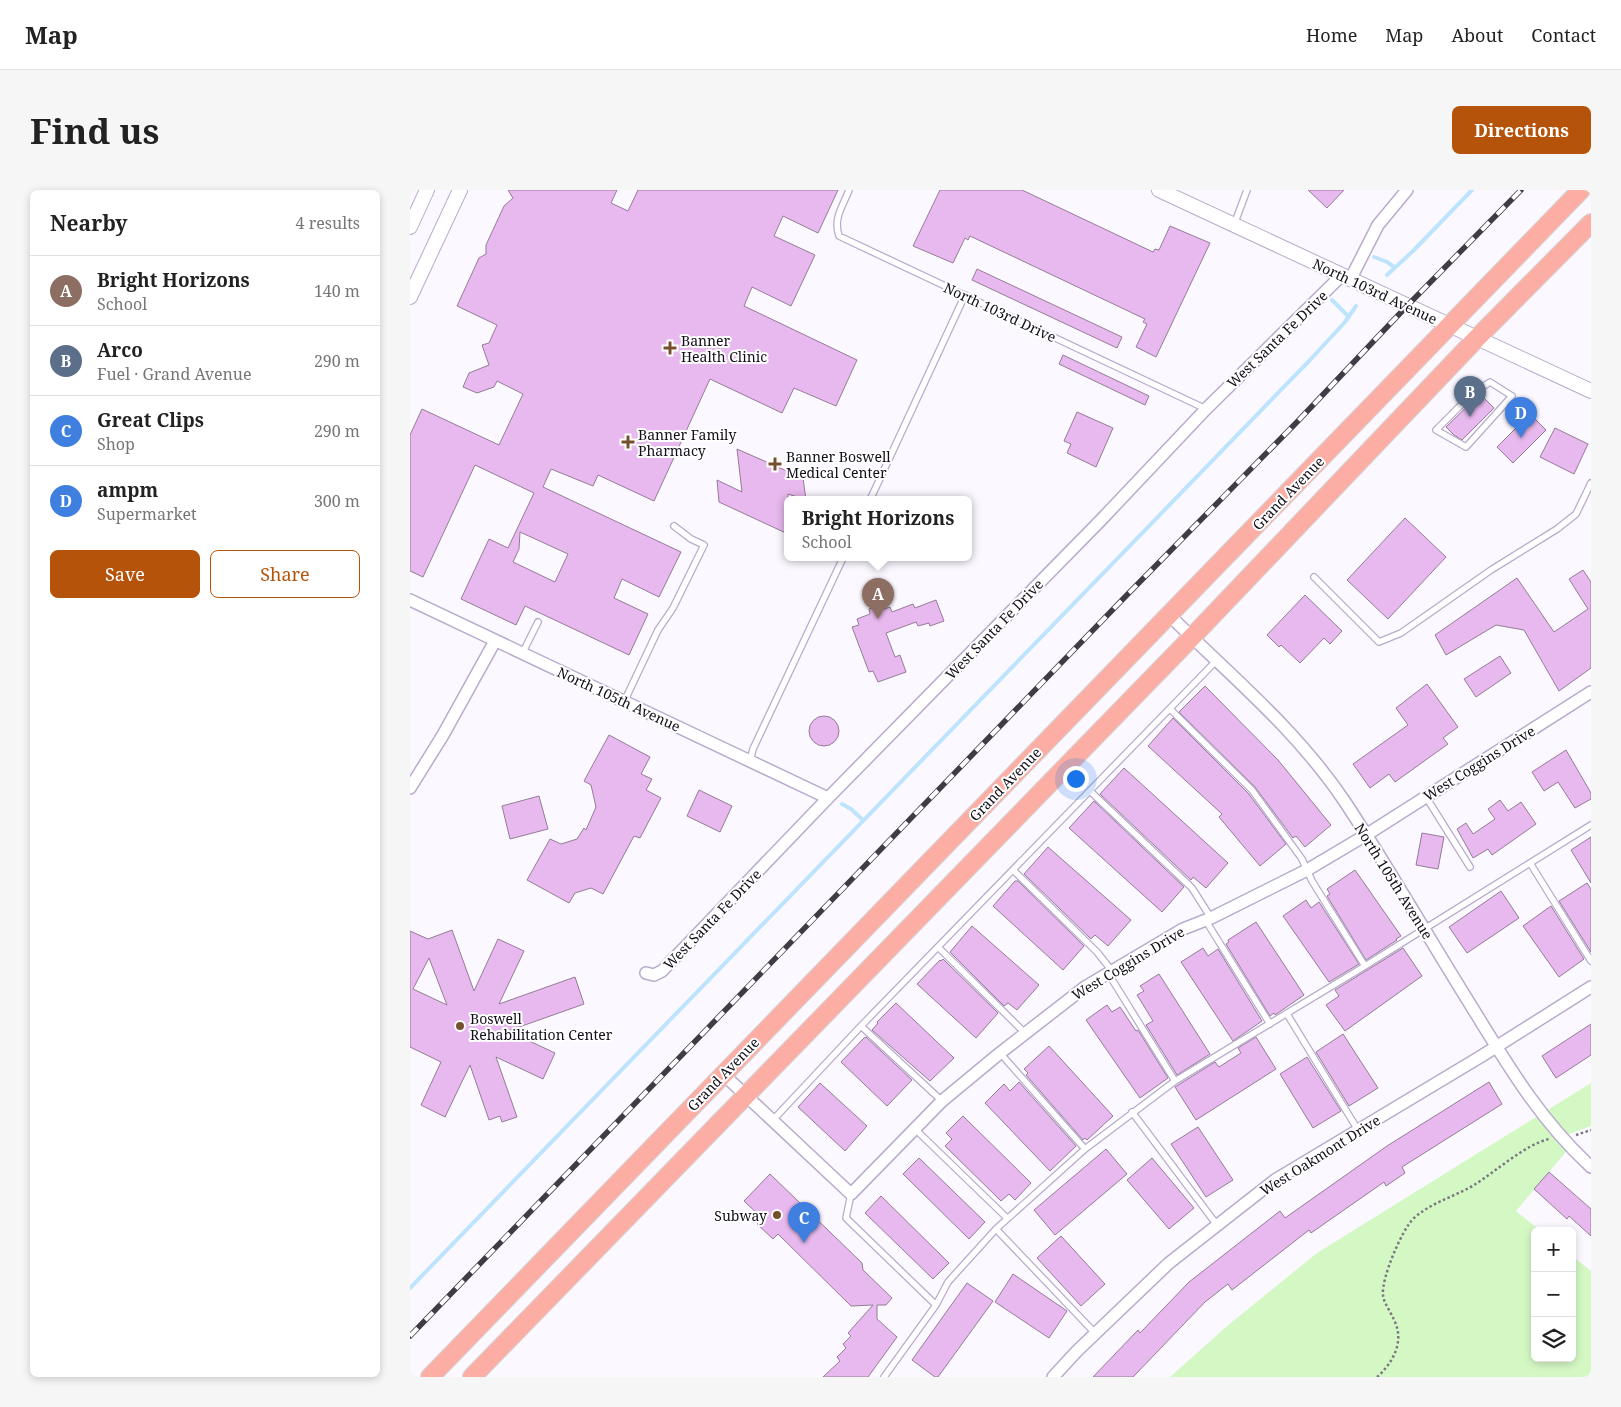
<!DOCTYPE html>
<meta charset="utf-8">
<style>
body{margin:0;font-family:"Noto Serif",serif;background:#f6f6f6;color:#222}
.controls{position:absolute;right:15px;bottom:15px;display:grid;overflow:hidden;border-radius:8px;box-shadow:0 2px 8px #0003}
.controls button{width:45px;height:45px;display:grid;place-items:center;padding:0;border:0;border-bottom:1px solid #e0e0e0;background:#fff;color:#222;font:25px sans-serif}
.you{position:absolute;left:665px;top:588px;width:18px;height:18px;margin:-12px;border:4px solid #fff;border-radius:50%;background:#1a73e8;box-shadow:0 0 0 8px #1a73e833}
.badge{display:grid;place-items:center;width:32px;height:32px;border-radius:50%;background:#b45309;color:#fff;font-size:16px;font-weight:700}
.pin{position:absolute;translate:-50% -41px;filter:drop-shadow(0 1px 2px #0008)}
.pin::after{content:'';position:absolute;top:26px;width:18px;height:15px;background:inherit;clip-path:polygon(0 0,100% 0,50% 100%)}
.popup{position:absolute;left:374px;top:306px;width:188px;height:65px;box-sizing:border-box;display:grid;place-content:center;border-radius:8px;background:#fff;filter:drop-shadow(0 1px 4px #0005);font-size:16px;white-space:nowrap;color:#767676}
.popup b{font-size:19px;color:#222}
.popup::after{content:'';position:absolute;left:50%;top:100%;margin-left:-10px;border:10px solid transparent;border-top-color:#fff}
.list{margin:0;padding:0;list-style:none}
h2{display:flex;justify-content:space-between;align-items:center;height:65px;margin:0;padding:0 20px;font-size:21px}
h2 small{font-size:16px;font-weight:400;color:#767676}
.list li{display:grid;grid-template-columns:32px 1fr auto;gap:15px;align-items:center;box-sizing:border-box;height:70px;padding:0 20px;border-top:1px solid #e0e0e0}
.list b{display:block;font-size:19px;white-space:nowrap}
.list p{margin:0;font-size:16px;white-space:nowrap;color:#767676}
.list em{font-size:16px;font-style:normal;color:#767676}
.actions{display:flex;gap:10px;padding:15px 20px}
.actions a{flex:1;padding:11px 0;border:1px solid #b45309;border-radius:8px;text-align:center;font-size:18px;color:#b45309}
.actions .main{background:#b45309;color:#fff}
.icon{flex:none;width:28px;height:28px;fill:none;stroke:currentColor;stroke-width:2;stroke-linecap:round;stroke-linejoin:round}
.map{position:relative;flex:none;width:1181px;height:1187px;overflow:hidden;border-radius:8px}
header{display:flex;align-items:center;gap:30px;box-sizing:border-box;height:70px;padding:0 25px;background:#fff;border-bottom:1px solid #e0e0e0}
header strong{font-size:24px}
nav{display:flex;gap:28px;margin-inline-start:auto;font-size:18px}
.intro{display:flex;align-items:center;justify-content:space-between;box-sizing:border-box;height:120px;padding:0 30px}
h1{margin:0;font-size:35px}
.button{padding:12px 22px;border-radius:8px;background:#b45309;color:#fff;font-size:18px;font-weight:700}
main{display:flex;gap:30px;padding:0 30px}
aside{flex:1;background:#fff;border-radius:8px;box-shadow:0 2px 8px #0003}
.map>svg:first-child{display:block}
</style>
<header>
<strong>Map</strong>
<nav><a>Home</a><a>Map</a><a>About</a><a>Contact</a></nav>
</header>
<div class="intro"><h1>Find us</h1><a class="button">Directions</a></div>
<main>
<aside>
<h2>Nearby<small>4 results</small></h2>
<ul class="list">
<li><span class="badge" style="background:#8d6e63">A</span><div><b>Bright Horizons</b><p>School</p></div><em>140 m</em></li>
<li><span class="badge" style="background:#5c6f8a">B</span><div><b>Arco</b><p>Fuel · Grand Avenue</p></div><em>290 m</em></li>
<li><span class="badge" style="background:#3f7fe0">C</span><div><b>Great Clips</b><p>Shop</p></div><em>290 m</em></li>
<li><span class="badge" style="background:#3f7fe0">D</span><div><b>ampm</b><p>Supermarket</p></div><em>300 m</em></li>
</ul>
<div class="actions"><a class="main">Save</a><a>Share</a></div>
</aside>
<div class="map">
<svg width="1181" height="1187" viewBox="0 0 1181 1187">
<rect width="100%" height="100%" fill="#fbf8ff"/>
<path fill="#d4f8c4" d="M1181,893V936L1151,947L1160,957L1106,1021L1131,1041H1125V1168H1162V1066L1181,1081V1187H760L816,1137L907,1063Z"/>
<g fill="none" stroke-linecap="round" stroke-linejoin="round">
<path stroke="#bee4fd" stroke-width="4" d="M964,67L977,72L984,77
M977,85L1003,61L1062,0
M922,110L939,127
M432,614L441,619L453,630
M0,1098L900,170L935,132L946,116"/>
</g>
<path fill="#e8b9ee" stroke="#947c97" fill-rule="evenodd" d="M98,0H207L201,13L218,21L228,0H428L408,43L373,26L364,46L405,65L381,116L342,97L334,116L447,170L426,216L384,198L372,223L300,189L244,311L188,285L183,296L141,279L133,297L271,362L249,407L212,389L204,408L238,424L219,465L115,416L106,435L51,409L79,349L98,358L124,303L65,275L13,387L0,381V245L12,219L89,255L113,204L87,191L84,197L67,203L53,197L59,183L79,175L72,155L79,153L87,135L47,116L69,68L76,64V55L94,16L103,8ZM110,342L158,364L145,392L103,372L109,359Z
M530,0H612L743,62L745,59L749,60L760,36L800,53L746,167L726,157L737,134L733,132L735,129L560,46L558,50L555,48L543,73L503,56Z
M898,0H934L917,18Z
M567,79L712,147L707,158L562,90Z
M653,165L739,206L735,215L649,174Z
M1070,204L1084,218L1052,250L1044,245L1036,237Z
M667,222L703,238L686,277L657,263L661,254L654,251Z
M1120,224L1136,240L1103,273L1087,257Z
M1145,238L1178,254L1164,284L1130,267Z
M327,259L393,288L396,310L378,304V344L309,312L307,290L332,302Z
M995,328L1036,367L978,429L937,390Z
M1173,380L1181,392V478L1149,501L1114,440L1086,435L1036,465L1025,445L1107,388L1144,442L1178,419L1159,389Z
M895,405L932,441L920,454L914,448L890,473L871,455L869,457L857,445Z
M526,410L534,431L520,436L519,433L508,436L506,432L476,443L485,467L490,465L496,482L468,492L463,481L459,482L442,437L449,435L447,429L460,424L459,419L469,415L471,420L480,417L482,422L503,414L505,418Z
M1090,466L1101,483L1066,507L1054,489Z
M1017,494L1048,537L1033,548L1038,554L985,592L979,584L960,598L943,574L998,535L986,518Z
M795,496L868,570L921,635L895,657L886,646L883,648L845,597L769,522Z
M399 541a15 15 0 1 1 30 0a15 15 0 1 1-30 0Z
M763,528L838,603L876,654L850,676L809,627L812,624L738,556Z
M199,545L240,567L231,584L242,589L236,600L251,608L230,648L224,646L193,704L181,698L165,703L159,713L117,690L140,649L151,654L167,649L174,638L176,640L186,617L181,595L174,591Z
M1156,560L1181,603V609L1165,618L1148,592L1134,601L1122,582Z
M714,578L818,673L796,698L783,687L781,690L690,604Z
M289,600L322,616L310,642L277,626Z
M129,606L138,639L100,649L92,616Z
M1090,610L1098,621L1111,612L1126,634L1082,665L1078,659L1063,668L1047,639L1056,633L1063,644L1085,629L1078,619Z
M684,611L774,697L752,722L659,638Z
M1012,643L1034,647L1028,679L1006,675Z
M1181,647V693L1161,660Z
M638,657L721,730L698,756L685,745L681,749L614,684Z
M945,680L991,746L986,749L987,750L956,770L917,706L920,704L917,699Z
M605,691H608L674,756L653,780L583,716Z
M1177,693L1181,699V762L1149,711Z
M1091,701L1109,728L1057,763L1039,737Z
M896,710L901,718L909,712L949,774L919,792L873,726Z
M1141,716L1174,769L1149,787L1113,736Z
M846,732L894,805L865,825L864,823L860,826L816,754L819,752L818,750Z
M562,736L629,795L607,820L598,813L594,816L540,762Z
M42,740L64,801L88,749L114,761L89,814L165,787L174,814L98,841L145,863L133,889L86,867L107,927L92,932L90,926L79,930L60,875L35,927L11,915L31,872L0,857V741L18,749ZM19,768L37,815L3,799Z
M793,758L798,766L808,759L852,831L823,851L771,772Z
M993,758L1012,786L935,841L916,815L929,806L925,800Z
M533,769L588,823L566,848L507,794L530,770L531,771Z
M749,784L800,864L767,885L736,835L743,831L727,805L734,801L730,796Z
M486,813L544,868L520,891L462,840L468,833L467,832Z
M697,815L702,822L710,817L726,841L728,840L758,888L730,908L676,830Z
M1181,834V865L1146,888L1132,866Z
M933,844L968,898L939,916L906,862Z
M456,847L502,890L477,916L431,872L454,848Z
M846,847L866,879L786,930L765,897L805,872L809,877L831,863L828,858Z
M639,856L703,926L677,950L675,948L673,950L616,885L618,883L614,879Z
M897,867L931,921L903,938L870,884Z
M609,892L666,956L640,981L575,913L594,894L600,901Z
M1079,892L1092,914L992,977L995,983L976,996L974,992L901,1043L899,1040L822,1100L818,1094L795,1112L723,1187H683L728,1140L730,1143L779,1092L870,1021L875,1028L977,956Z
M410,893L457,936L435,961L388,917Z
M553,926L621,993L605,1010L599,1004L591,1011L535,956L542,949L536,943Z
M788,937L823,990L796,1007L761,954Z
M696,959L717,984L645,1045L624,1020Z
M509,968L575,1032L559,1049L493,984Z
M742,968L784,1018L759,1039L717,990Z
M1139,982L1181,1019V1046L1159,1026L1157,1029L1124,999Z
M360,984L452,1073L453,1080L482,1108L476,1115H467V1129L487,1147L458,1187H413L430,1171L427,1167L436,1158L433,1154L441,1146L438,1143L463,1115L441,1116L368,1044L363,1049L347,1034L352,1028L334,1011Z
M471,1006L539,1073L523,1089L455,1023Z
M651,1046L695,1094L671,1116L627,1068Z
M603,1084L657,1121L639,1148L585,1112Z
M557,1093L583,1111L528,1187H525L502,1170Z"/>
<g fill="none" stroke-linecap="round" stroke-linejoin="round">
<g stroke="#b9abcc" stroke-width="8">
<path id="service" d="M439,0C433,16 423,28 429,46L796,219
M824,35L837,0
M1080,192L1102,206L1056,257L1026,240L1062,204Z
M460,310L555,105
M904,387L969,452L991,443L1081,380L1147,339L1166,324L1181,293
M112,464L128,432
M214,512L248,440L263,418L294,355L281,349L264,336
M760,519L842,600L892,669L902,691L955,776
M340,571L343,559L433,368
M680,601L782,698L801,728
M1016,607L1060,677
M1120,673L1181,771
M603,680L687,762L702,781
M796,731L860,834
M528,757L615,843
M698,783L765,891
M877,824L948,940
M451,836L532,911
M590,863L675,959
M722,922L807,1035
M362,931L451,836L806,471
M505,939L597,1028
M441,1004L436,1028L526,1115
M586,1039L685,1143
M474,1187L526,1115L538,1092L586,1039L675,959L765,891L955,776L1181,635"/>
</g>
<g stroke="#b9abcc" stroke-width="14">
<path id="minor" d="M940,90L968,35L997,0
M0,410L418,608
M759,425C820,485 887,540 935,612C979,678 1018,747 1060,814C1097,874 1129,929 1181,977
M0,598L33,545L85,451
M236,783L244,785L252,781L418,608L691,330L796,219L931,86
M313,884L441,1004L532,911L590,863L675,797L773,739L801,728L897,680L956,645L1181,502
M643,1187L667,1161L759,1073L865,990L1070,867L1181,797"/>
</g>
<g stroke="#b9abcc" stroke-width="16">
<path id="tertiary" d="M749,0L1181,201
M0,37L17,0
M0,107L50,0"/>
</g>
<g stroke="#d4d3d5" stroke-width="20">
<path id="trunk" d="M20,1187L1171,0
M62,1187L782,447L1066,149L1181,33"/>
</g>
<path stroke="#7c7881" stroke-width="2.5" stroke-dasharray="2.5 2.5" stroke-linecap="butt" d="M462,408L464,417
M1166,945L1181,940
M967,1187C983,1173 995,1151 984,1130C981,1122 974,1114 973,1105C971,1089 992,1039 1004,1028C1022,1012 1044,1007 1064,995C1085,982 1116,954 1139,949"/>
<use href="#service" stroke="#fff" stroke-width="5.5"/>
<use href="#minor" stroke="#fff" stroke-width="11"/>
<use href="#tertiary" stroke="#fff" stroke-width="14"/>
<use href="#trunk" stroke="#fcaea4" stroke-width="18"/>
<g stroke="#403c46" stroke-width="5.5">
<path id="rail" d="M0,1146L714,408L887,232L996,117L1111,0"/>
</g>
<use href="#rail" stroke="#fff" stroke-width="4" stroke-dasharray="11" stroke-linecap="butt"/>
</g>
<g fill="#76502c" stroke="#fff" stroke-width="2">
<path d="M257.5 150.5h5v5h5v5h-5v5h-5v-5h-5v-5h5z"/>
<path d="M215.5 244.5h5v5h5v5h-5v5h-5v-5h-5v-5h5z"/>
<path d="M362.5 266.5h5v5h5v5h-5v5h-5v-5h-5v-5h5z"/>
<circle cx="50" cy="836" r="5"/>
<circle cx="367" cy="1025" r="5"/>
</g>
<g text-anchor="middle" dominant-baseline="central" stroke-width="4" stroke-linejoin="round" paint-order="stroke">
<g font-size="14" fill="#120d18" stroke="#fff">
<text transform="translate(965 101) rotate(25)">North 103rd Avenue</text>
<text transform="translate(590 122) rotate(25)">North 103rd Drive</text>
<text transform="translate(867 149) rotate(-44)">West Santa Fe Drive</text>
<text transform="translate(878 303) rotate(-46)">Grand Avenue</text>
<text transform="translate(584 439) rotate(-46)">West Santa Fe Drive</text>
<text transform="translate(209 509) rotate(25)">North 105th Avenue</text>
<text transform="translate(1069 573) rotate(-32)">West Coggins Drive</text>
<text transform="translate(595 594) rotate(-46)">Grand Avenue</text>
<text transform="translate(984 691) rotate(58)">North 105th Avenue</text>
<text transform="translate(302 729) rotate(-46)">West Santa Fe Drive</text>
<text transform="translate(718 773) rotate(-31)">West Coggins Drive</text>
<text transform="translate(313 884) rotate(-46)">Grand Avenue</text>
<text transform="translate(910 965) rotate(-32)">West Oakmont Drive</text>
</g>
<g font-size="14" fill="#120d18" stroke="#fff" text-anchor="start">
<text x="271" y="150">Banner<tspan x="271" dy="16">Health Clinic</tspan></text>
<text x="228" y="244">Banner Family<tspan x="228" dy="16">Pharmacy</tspan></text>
<text x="376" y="266">Banner Boswell<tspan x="376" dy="16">Medical Center</tspan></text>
<text x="60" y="828">Boswell<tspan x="60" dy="16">Rehabilitation Center</tspan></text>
<text x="357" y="1025" text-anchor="end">Subway</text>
</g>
</g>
</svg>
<div class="controls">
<button>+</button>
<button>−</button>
<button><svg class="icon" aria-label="layers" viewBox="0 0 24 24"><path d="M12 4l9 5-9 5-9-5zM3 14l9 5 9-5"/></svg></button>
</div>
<div class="you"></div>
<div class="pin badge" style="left:468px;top:429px;background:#8d6e63">A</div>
<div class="popup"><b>Bright Horizons</b>School</div>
<div class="pin badge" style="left:1060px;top:227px;background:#5c6f8a">B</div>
<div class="pin badge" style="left:394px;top:1053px;background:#3f7fe0">C</div>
<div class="pin badge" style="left:1111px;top:248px;background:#3f7fe0">D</div>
</div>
</main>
